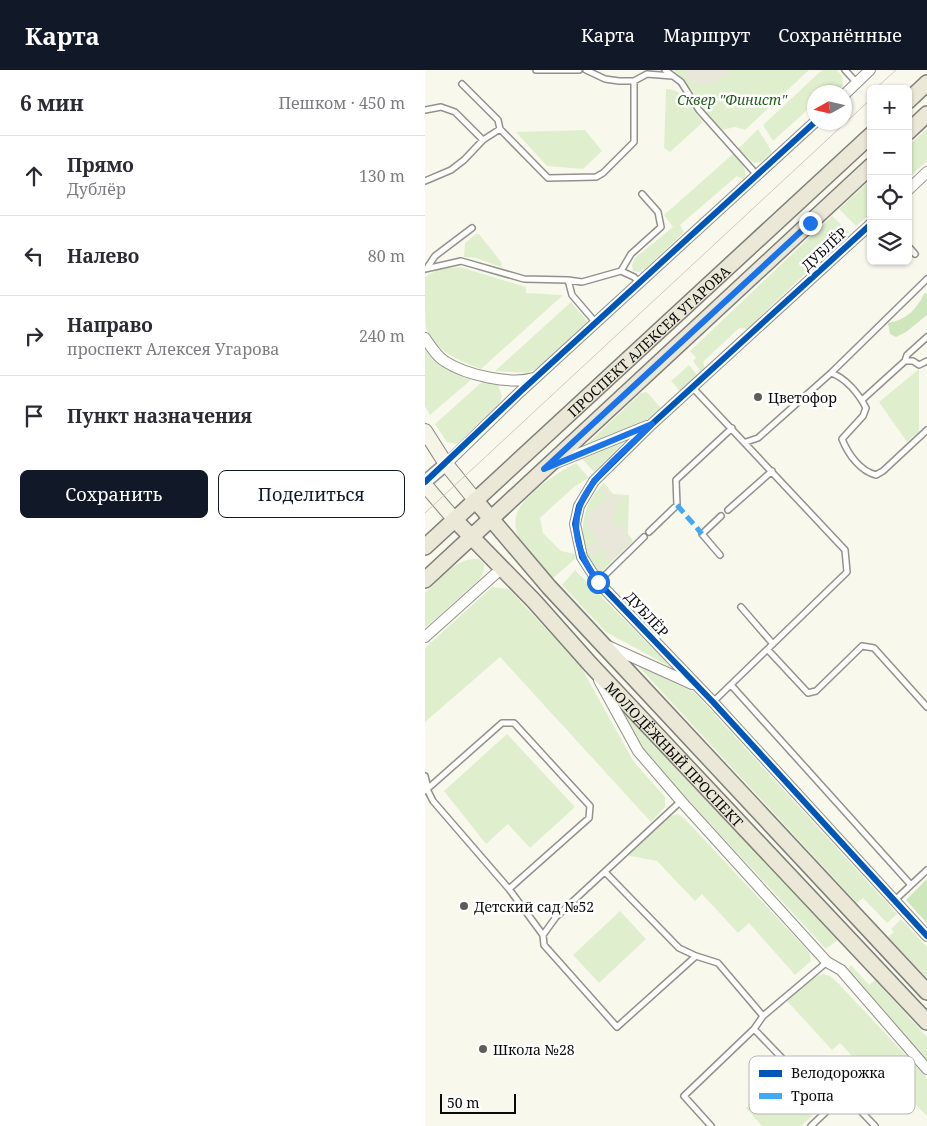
<!DOCTYPE html>
<html lang="ru">
<meta charset="utf-8">
<style>
body{margin:0;font-family:"Noto Serif",serif;background:#f2f2f3;color:#2b2b33}
.controls{position:absolute;right:15px;top:15px;display:grid;overflow:hidden;border-radius:8px;box-shadow:0 1px 4px #0004}
.controls button{width:45px;height:45px;display:grid;place-items:center;padding:0;border:0;border-bottom:1px solid #e1e1e2;background:#fff;color:#2b2b33;font:25px sans-serif}
.compass{position:absolute;left:382px;top:15px;width:45px;height:45px;border-radius:50%;background:#fff;box-shadow:0 1px 4px #0004;rotate:262deg}
.scale{position:absolute;left:15px;bottom:12px;width:76px;box-sizing:border-box;padding-left:5px;border:2px solid #0a0a0a;border-top:0;font-size:14px;line-height:18px;white-space:nowrap;color:#0a0a0a;-webkit-text-stroke:4px #fff;paint-order:stroke}
.stop{position:absolute;width:15px;height:15px;margin:-11px;border:4px solid #1a73e8;border-radius:50%;background:#fff}
.stop.end{background:#1a73e8;border-color:#fff;box-shadow:0 1px 5px #0008}
.list{margin:0;padding:0;list-style:none}
h2{display:flex;justify-content:space-between;align-items:center;height:65px;margin:0;padding:0 20px;font-size:21px}
h2 small{font-size:16px;font-weight:400;color:#7c7c81}
.list li{display:grid;grid-template-columns:32px 1fr auto;gap:15px;align-items:center;box-sizing:border-box;height:80px;padding:0 20px;border-top:1px solid #e1e1e2}
.list b{display:block;font-size:19px;white-space:nowrap}
.list p{margin:0;font-size:16px;white-space:nowrap;color:#7c7c81}
.list em{font-size:16px;font-style:normal;color:#7c7c81}
.actions{display:flex;gap:10px;padding:15px 20px}
.actions a{flex:1;padding:11px 0;border:1px solid #111827;border-radius:8px;text-align:center;font-size:18px;color:#111827}
.actions .main{background:#111827;color:#fff}
.icon{flex:none;width:28px;height:28px;fill:none;stroke:currentColor;stroke-width:2;stroke-linecap:round;stroke-linejoin:round}
.map{position:relative;flex:none;width:502px;height:1056px;overflow:hidden}
header{display:flex;align-items:center;gap:30px;box-sizing:border-box;height:70px;padding:0 25px;background:#111827;color:#fff}
header strong{font-size:24px}
nav{display:flex;gap:28px;margin-inline-start:auto;font-size:18px}
main{display:flex}
aside{flex:1;background:#fff}
.map>svg:first-child{display:block}
</style>
<header>
<strong>Карта</strong>
<nav><a>Карта</a><a>Маршрут</a><a>Сохранённые</a></nav>
</header>
<main>
<aside>
<h2>6 мин<small>Пешком · 450 m</small></h2>
<ul class="list">
<li><svg class="icon" aria-label="ahead" viewBox="0 0 24 24"><path d="M12 20V5M6 11l6-6 6 6"/></svg><div><b>Прямо</b><p>Дублёр</p></div><em>130 m</em></li>
<li><svg class="icon" aria-label="left" viewBox="0 0 24 24"><path d="M17 20v-9H6M10 6l-5 5 5 5"/></svg><div><b>Налево</b></div><em>80 m</em></li>
<li><svg class="icon" aria-label="right" viewBox="0 0 24 24"><path d="M7 20v-9h11M14 6l5 5-5 5"/></svg><div><b>Направо</b><p>проспект Алексея Угарова</p></div><em>240 m</em></li>
<li><svg class="icon" aria-label="arrive" viewBox="0 0 24 24"><path d="M6 21V4h12l-3 4 3 4H6"/></svg><div><b>Пункт назначения</b></div></li>
</ul>
<div class="actions"><a class="main">Сохранить</a><a>Поделиться</a></div>
</aside>
<div class="map">
<svg width="502" height="1056" viewBox="0 0 502 1056">
<rect width="100%" height="100%" fill="#f9f8ed"/>
<path fill="#dfefcd" d="M249,0H384L320,60L310,57L297,60L276,38L268,21Z
M397,0H412L417,6L418,15L412,21L390,22L389,34L348,71L338,55Z
M241,19C259,18 266,40 278,52L245,82L239,78Z
M333,59L347,82L336,92L329,93L313,79Z
M502,59V91L483,108V76Z
M160,60L177,81L158,99L122,96L91,62Z
M309,83C316,92 323,98 319,110L312,106L255,155L259,162L221,198L214,202L208,201L207,195L210,188L248,157L239,145Z
M446,110V143L431,156L414,139Z
M407,146L424,162L322,259L314,258L278,292L280,299L276,302L268,291L271,288L265,281Z
M51,164H54L77,193L76,197L51,188L39,187L40,173Z
M35,197L101,217V223L138,225L56,299C34,290 10,282 1,258C0,248 0,220 0,207L14,199Z
M146,232L163,252L117,296L102,303L70,301Z
M0,279C11,297 28,302 47,309L5,345L0,336Z
M264,295L273,306L255,321L246,311Z
M494,299V361L482,372L454,332Z
M58,311L73,315L77,326L74,334L32,374L22,372L10,354Z
M222,322L236,338C217,357 187,366 162,374L216,323Z
M200,371L169,402L157,389Z
M151,393L164,408L150,416L115,448L118,463L136,481L150,484V489L127,509C117,498 105,488 98,477C92,468 88,453 92,443C100,424 133,402 151,393Z
M179,413L188,424L204,425L203,464L208,471L174,504C150,479 153,436 179,413Z
M54,489L59,494V501L54,510L0,558V523C15,509 31,487 54,489Z
M150,500L247,598L181,562L137,515Z
M67,517L84,519L156,597L209,692L240,727V737L226,752L75,587L0,652V578Z
M212,595L269,622L472,844L462,853L438,828L432,833Z
M187,627L414,869L401,879L216,679Z
M82,664L150,737L105,778L83,754L61,774L19,721Z
M253,744L260,749L385,883L386,891L370,905L324,853L313,863L277,824L270,831L232,791L200,785L241,747Z
M195,841L221,869L174,913L148,885Z
M476,849L502,877V908L463,867L469,862L466,859Z
M426,895L444,915L450,910L502,967V992L422,900Z
M398,904L405,906L414,914L502,1008V1046L462,1005L452,1013L415,973L407,980L362,931L389,907Z
M352,1009L387,1046L376,1056H337L321,1038Z"/>
<path fill="#cee6bb" d="M502,223V245L481,262L471,267L465,264L463,253C481,250 491,240 499,224Z
M502,809V853L481,830Z"/>
<path fill="#e9e7d9" d="M259,0H304L305,4L284,15L271,14L264,10Z
M177,417L190,427H202L201,430L190,431L189,455L201,456V465L205,472L184,493L178,478L165,486L162,479L175,471L164,460L162,452L165,442L184,430L175,419Z"/>
<g fill="none" stroke-linecap="round" stroke-linejoin="round">
<g stroke="#92918c" stroke-width="8">
<path id="service" d="M111,0H154
M161,0L180,9L194,11H209L222,4L247,6
M240,0L256,12L274,40L332,105
M420,0L432,13
M37,14L73,50L75,59
M0,40L16,37L30,42L58,70L39,90L26,100L0,111
M58,70L75,59L123,108L171,107L178,103L209,72V11
M483,176L490,184
M2,198L10,186L47,158
M0,199L36,191L99,209L143,210L147,225L171,253
M196,201L209,207L215,213
M143,210L157,212L196,201L206,184L236,157L233,142L217,124
M502,267L482,285L480,291H488L494,295L502,291
M406,303C421,308 434,324 441,338L438,346L417,369C423,384 435,401 451,405L458,401L502,360
M268,318L420,480L422,502L288,632
M437,330L480,291
M321,372L333,368L406,303L502,209
M303,440L347,401
M224,462L252,435L251,410L307,358
M295,485L277,464L296,446
M173,512L219,467
M316,537L348,574
M343,580L383,623L391,621L437,576L449,578L502,637
M306,615L486,815
M0,706L3,718
M0,715L8,731L84,819L118,865L131,847L256,731
M0,721L77,653H89L165,736L164,748L84,819
M470,830L502,800
M118,865L119,875L192,957L271,886L254,878L180,802
M271,886L293,893L338,946
M329,959L405,1038L386,1056
M405,1038L414,1034L428,1033L450,1056
M286,1056L259,1026L329,959L338,946L402,892"/>
</g>
<g stroke="#92918c" stroke-width="12">
<path id="minor" d="M420,24L445,0
M483,120L502,102
M446,154L227,354L169,411L154,436L150,454L157,487L173,512L288,632L502,866
M0,268C6,277 12,287 21,292C41,305 86,315 109,308
M131,393L222,356
M21,394L96,321L390,52
M0,567L77,498
M183,576L267,614
M174,610L213,681L256,731L402,892L416,900L502,999"/>
</g>
<g stroke="#92918c" stroke-width="15">
<path id="tertiary" d="M0,412L21,394"/>
</g>
<g stroke="#888883" stroke-width="16">
<path id="secondary" d="M0,361L21,394L51,431
M0,415L30,450"/>
</g>
<g stroke="#7f7e7a" stroke-width="18">
<g id="primary">
<path d="M483,31L502,13"/>
<path d="M483,62L502,44"/>
<path d="M51,431L124,517L502,922"/>
<path id="s1" d="M30,450L109,531L165,594L502,952"/>
<path id="s2" d="M0,477L446,65"/>
<path d="M0,510L446,96"/>
</g>
</g>
<use href="#service" stroke="#fefefc" stroke-width="5"/>
<use href="#minor" stroke="#fefefc" stroke-width="10"/>
<use href="#tertiary" stroke="#fefefc" stroke-width="12"/>
<use href="#secondary" stroke="#f4f4e7" stroke-width="14"/>
<use href="#primary" stroke="#ebe8d7" stroke-width="15"/>
<path stroke="#d5c5c2" stroke-width="1" d="M450,19L471,0
M0,443L446,29"/>
<path stroke="#3fa9f5" stroke-width="5" stroke-dasharray="10 5" stroke-linecap="butt" d="M252,435L277,464"/>
<g stroke="#fff" stroke-width="9">
<path id="cycleway" d="M446,154L227,354L169,411L154,436L150,454L157,487L173,512L288,632L502,866
M0,412L96,321L390,52"/>
</g>
<use href="#cycleway" stroke="#0057b8" stroke-width="6"/>
</g>
<g fill="none" stroke-linecap="round" stroke-linejoin="round">
<path stroke="#1a73e8" stroke-width="6" d="M173,512C119,437 176,405 227,354L119,399L385,153"/>
</g>
<g fill="#5e5d59" stroke="#fff" stroke-width="2">
<circle cx="333" cy="327" r="5"/>
<circle cx="39" cy="836" r="5"/>
<circle cx="58" cy="979" r="5"/>
</g>
<g text-anchor="middle" dominant-baseline="central" stroke-width="5" stroke-linejoin="round" paint-order="stroke">
<g font-size="14" font-style="italic" fill="#245f1c" stroke="#fff">
<text x="307" y="29">Сквер "Финист"</text>
</g>
<g font-size="14" fill="#0a0a0a" stroke="#fff">
<text transform="translate(399 179) rotate(-43)">ДУБЛЁР</text>
<text stroke="none"><textPath href="#s2" startOffset="304">ПРОСПЕКТ АЛЕКСЕЯ УГАРОВА</textPath></text>
<text transform="translate(222 544) rotate(47)">ДУБЛЁР</text>
<text stroke="none"><textPath href="#s1" startOffset="321">МОЛОДЁЖНЫЙ ПРОСПЕКТ</textPath></text>
</g>
<g font-size="14" fill="#0a0a0a" stroke="#fff" text-anchor="start">
<text x="343" y="327">Цветофор</text>
<text x="49" y="836">Детский сад №52</text>
<text x="68" y="979">Школа №28</text>
</g>
</g>
<rect x="324" y="986" width="166" height="58" rx="8" fill="#fff" stroke="#b6b6b6" stroke-width="1"/>
<rect x="334" y="1000" width="23" height="7" fill="#0057b8"/>
<rect x="334" y="1023" width="23" height="6" fill="#3fa9f5"/>
<g font-size="14" fill="#0a0a0a">
<text x="366" y="1008">Велодорожка</text>
<text x="366" y="1031">Тропа</text>
</g>
</svg>
<div class="controls">
<button>+</button>
<button>−</button>
<button><svg class="icon" aria-label="locate" viewBox="0 0 24 24"><circle cx="12" cy="12" r="6"/><path d="M12 2v4M12 18v4M2 12h4M18 12h4"/></svg></button>
<button><svg class="icon" aria-label="layers" viewBox="0 0 24 24"><path d="M12 4l9 5-9 5-9-5zM3 14l9 5 9-5"/></svg></button>
</div>
<svg class="compass" viewBox="-18 -18 36 36"><path d="M0-13l5 13h-10z" fill="#e53935"/><path d="M0 13l5-13h-10z" fill="#7c7c81"/></svg>
<div class="scale">50 m</div>
<div class="stop" style="left:173px;top:512px"></div>
<div class="stop end" style="left:385px;top:153px"></div>
</div>
</main>
